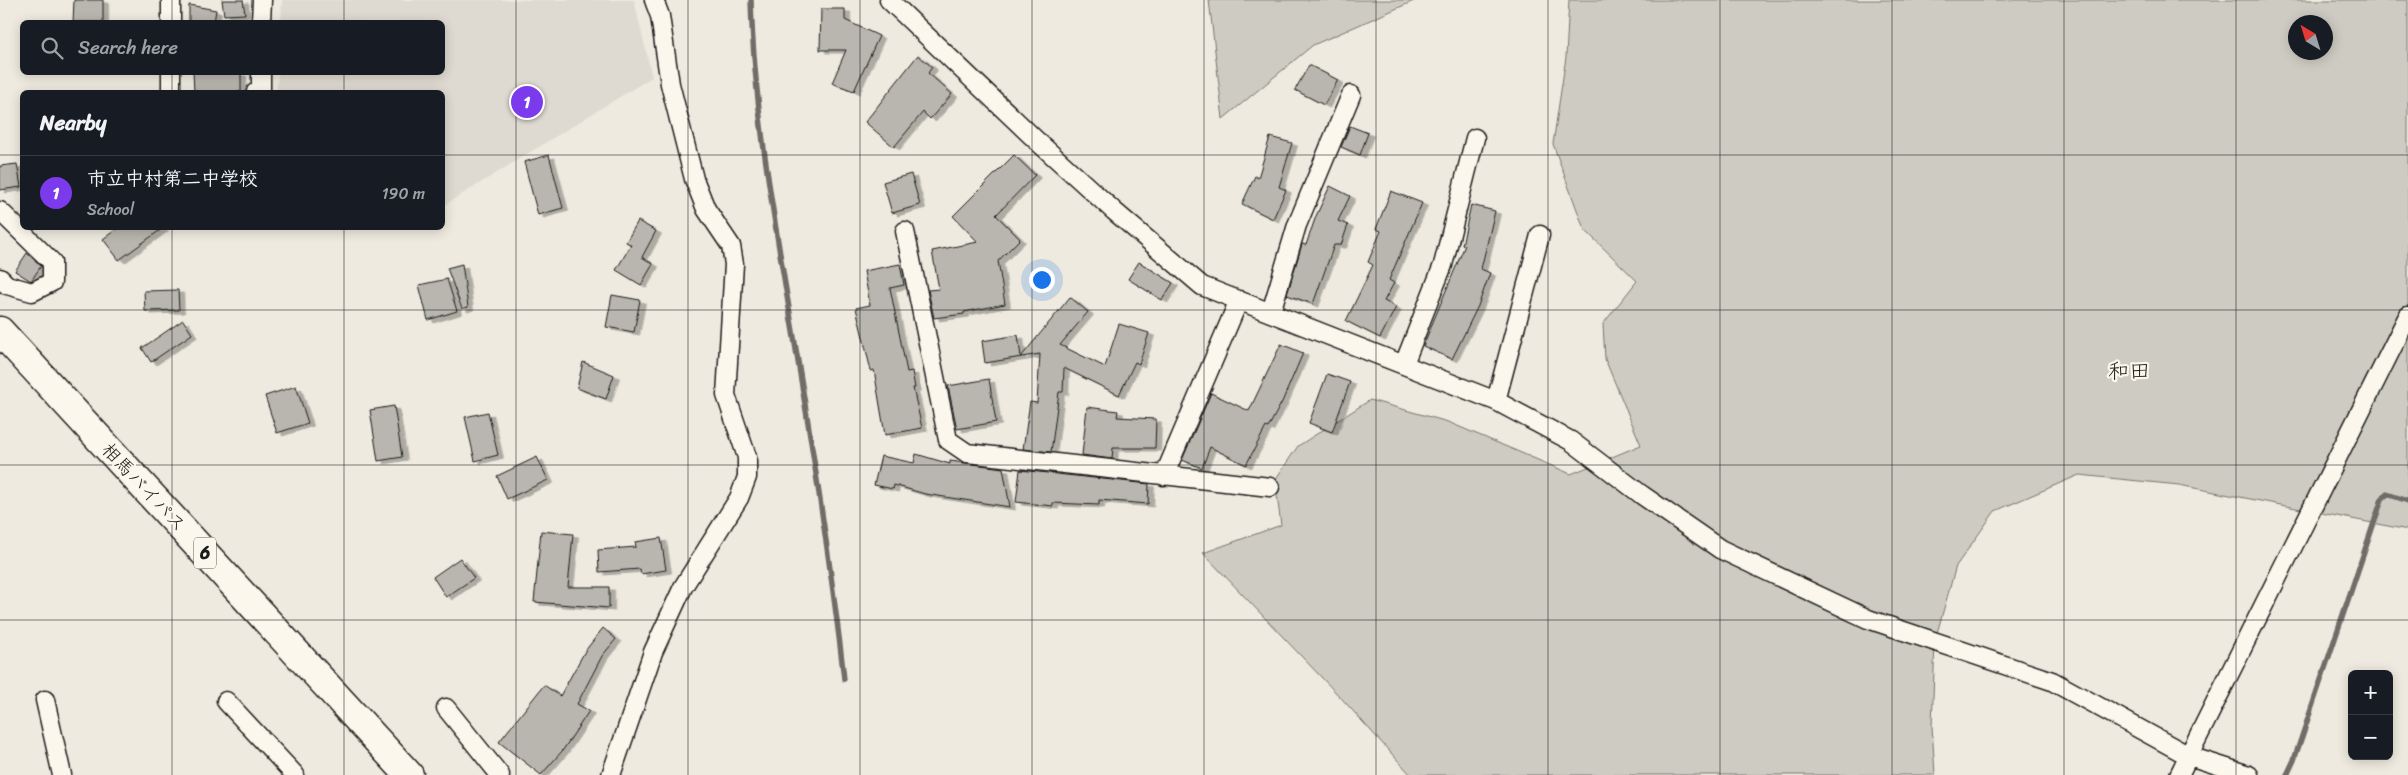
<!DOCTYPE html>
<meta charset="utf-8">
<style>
body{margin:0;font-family:Sriracha,"Klee One",sans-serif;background:#242831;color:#f1f3f6}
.controls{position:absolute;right:15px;bottom:15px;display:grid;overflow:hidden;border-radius:8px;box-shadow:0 2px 12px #0003}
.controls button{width:45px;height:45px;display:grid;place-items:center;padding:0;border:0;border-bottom:1px solid #363941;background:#171b24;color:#f1f3f6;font:25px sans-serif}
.compass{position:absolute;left:2288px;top:15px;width:45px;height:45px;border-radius:50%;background:#171b24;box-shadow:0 2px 12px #0003;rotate:322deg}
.you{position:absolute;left:1041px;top:279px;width:18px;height:18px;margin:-12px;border:4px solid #fff;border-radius:50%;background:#1a73e8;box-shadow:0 0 0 8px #1a73e833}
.badge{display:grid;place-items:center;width:32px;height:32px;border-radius:50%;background:#7c3aed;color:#fff;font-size:16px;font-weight:700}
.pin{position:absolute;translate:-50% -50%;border:2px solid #fff;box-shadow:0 1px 5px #0006}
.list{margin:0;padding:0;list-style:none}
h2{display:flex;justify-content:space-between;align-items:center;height:65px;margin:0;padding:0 20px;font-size:21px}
h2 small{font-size:16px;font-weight:400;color:#9ea1a6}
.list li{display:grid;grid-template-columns:32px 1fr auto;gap:15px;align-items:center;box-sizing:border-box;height:75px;padding:0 20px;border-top:1px solid #363941}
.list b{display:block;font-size:19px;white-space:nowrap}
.list p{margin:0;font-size:16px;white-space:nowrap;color:#9ea1a6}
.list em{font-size:16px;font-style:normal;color:#9ea1a6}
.icon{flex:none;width:28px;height:28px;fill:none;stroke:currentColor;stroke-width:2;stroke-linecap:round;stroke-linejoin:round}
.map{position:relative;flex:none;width:2408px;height:775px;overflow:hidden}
.search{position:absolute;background:#171b24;box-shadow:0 2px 12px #0003;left:20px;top:20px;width:425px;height:55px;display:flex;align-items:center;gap:12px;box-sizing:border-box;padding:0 18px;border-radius:8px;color:#9ea1a6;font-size:19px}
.panel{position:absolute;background:#171b24;box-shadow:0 2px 12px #0003;left:20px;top:90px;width:425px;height:140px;border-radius:8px}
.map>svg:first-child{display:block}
</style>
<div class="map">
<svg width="2408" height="775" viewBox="0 0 2408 775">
<defs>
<filter id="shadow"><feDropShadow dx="5.5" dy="3" stdDeviation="0" flood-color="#0004"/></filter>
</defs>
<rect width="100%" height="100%" fill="#eeeadf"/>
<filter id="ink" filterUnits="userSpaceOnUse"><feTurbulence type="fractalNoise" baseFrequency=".02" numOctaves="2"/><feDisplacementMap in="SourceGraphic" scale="10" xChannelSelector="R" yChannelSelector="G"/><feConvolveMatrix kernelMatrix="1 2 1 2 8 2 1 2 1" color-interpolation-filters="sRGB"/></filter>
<g filter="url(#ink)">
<path fill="#dedad1" d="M282,0H634L652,77L443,206L442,92H277L278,73L442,72V22H281Z"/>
<path fill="#ceccc2" stroke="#75746f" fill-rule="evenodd" d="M1209,0H1416L1313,45L1223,119Z
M1569,0H2408V530L2179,485L2079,475L1995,511L1956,566L1935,640L1932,727L1935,775H1411L1343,700L1203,553L1281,525L1275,480L1298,446L1370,400L1448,422L1571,474L1641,445L1605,359L1603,324L1637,281L1584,229L1553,144L1566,57ZM2296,22H2326V52H2296Z"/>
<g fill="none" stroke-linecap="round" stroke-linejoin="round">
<path stroke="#6f6d69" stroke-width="5.5" d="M751,0C754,104 772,206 789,308C810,431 830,555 844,679
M2287,775L2294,760L2382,499L2387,494L2408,501"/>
</g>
<path fill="#b9b6af" stroke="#1c1c1c" filter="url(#shadow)" d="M74,0H103V22H73Z
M222,0H243L245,14L224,15Z
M189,5L216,10L214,22H189Z
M821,9H845V20L879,36L854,91L832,83L846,50H820Z
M918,55L932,67L928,73L952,94L930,119L923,112L894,147L865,122Z
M1309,65L1338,80L1324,105L1295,90Z
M193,72L241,73V92H194Z
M1350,126L1368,133L1360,155L1341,147Z
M1270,137L1292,143L1279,187L1286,190L1273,219L1242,204L1255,176L1258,178Z
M549,155L563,208L538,215L524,162Z
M1014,155L1035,175L996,215L1020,239L998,261L1005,304L964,312V314L934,318L928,290L939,289L932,251L978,242L953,216Z
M17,164L21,187L0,190V166Z
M911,174L920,205L892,213L883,182Z
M1330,186L1350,196L1338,221L1348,225L1341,245H1334L1313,304L1287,295L1302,244L1306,245L1316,216Z
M1391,191L1422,203L1389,280L1394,283L1384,301L1396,307L1380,338L1346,321L1373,265L1368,262L1381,231L1376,229Z
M1471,205L1495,211L1481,269L1490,273L1478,306L1452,359L1423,346L1465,245H1462Z
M638,221L656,231L642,257L653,264L641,285L616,270L631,245L626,242Z
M118,228H163L119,260L103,239Z
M27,253L41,266L31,281L15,271Z
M1139,262L1173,283L1162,300L1128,279Z
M462,264L468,307L462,309L447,268Z
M900,264L904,285L890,288L907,372L912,371L915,388H913L922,428L885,435L874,370L871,371L856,308L870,305L864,271Z
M447,279L457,311L428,320L419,285Z
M178,290L179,310L145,311L144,291Z
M612,295L640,300L634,332L606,327Z
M1070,297L1088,312L1060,345L1105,367L1119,324L1149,333L1139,364L1135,362L1119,395L1064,368L1063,392H1059L1051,452L1023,449L1030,402L1037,403L1040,354L985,363L982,341L1018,335L1021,357Z
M183,320L192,334L151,362L142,348Z
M1281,344L1303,353L1282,402L1268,428L1266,427L1246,465L1210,447L1202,468L1182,460L1211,393L1249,411Z
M583,362L614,375L606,399L577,388Z
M1327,374L1350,382L1332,432L1309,423Z
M989,379L996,422L957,429L948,386Z
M296,386L308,423L277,433L265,396Z
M394,406L402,457L378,461L370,410Z
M1087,407L1118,411L1117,417L1156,419L1155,448H1113L1112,459L1082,455Z
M488,412L498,455L475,461L465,417Z
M916,454L950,464V461L1003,468L1010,507L925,494L894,485L893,489L874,485L881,456L914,463Z
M537,457L548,480L507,499L497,476Z
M1020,470L1149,484L1148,504L1099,500V505L1053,503V506L1016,502Z
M541,531L573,534L568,587H609V608L534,602Z
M661,538L666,570L641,574L640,569L599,572L598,550L636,547L635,542Z
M460,558L474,578L446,597L433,577Z
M603,628L616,639L602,656L577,704L589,711L563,750L541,775L499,742L544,685L560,696L585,651Z"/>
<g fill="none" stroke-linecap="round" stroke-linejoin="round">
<g stroke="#1c1c1c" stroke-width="21">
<path id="minor" d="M171,0V22
M889,0L1037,141L1114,211L1202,286L1496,401L1571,441L1642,495L1720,549L1868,619L2052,681L2189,756L2249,775
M261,22L262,0
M171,72V92
M256,92L261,89V72
M0,211L52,262V282L32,292L7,285L0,278
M905,231L948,440L967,453L1270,487
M1271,312L1297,225L1351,95
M1404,364L1443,265L1475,138
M1496,401L1540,235
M1164,476L1239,300
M45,700L62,775
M226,701L295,775
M446,708L500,775
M611,775L653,652L683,587L739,498L747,477V457L726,395L734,264L731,246L706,209L694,179L670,84L660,16L654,0
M2179,775L2408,316"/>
</g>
<g stroke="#1c1c1c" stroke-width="31">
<path id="trunk" d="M0,331L409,775"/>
</g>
<use href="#minor" stroke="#fbf7ec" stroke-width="18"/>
<use href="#trunk" stroke="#fbf7ec" stroke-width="28"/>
</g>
</g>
<path fill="none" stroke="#1c1c1c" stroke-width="1" stroke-opacity="0.55" d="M172,0V22M344,0V22M516,0V775M688,0V775M860,0V775M1032,0V775M1204,0V775M1376,0V775M1548,0V775M1720,0V775M1892,0V775M2064,0V775M2236,0V775M172,72V92M344,72V92M0,155H22M442,155H2408M172,228V775M344,228V775M0,310H2408M0,465H2408M0,620H2408"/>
<g text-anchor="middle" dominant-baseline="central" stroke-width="4.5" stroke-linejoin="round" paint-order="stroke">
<rect fill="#fbf7ec" stroke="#5f5e5a" stroke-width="1" x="194" y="537.5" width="22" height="31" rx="4"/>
<g font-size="18" font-weight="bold" fill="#1c1c1c">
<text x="205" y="553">6</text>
</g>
<g font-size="19" fill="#1c1c1c" stroke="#fbf7ec">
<text transform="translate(144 487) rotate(47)">相馬バイパス</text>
</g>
<g font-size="21" fill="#1c1c1c" stroke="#fbf7ec">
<text x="2129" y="371">和田</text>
</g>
</g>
</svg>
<div class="controls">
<button>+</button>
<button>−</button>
</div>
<svg class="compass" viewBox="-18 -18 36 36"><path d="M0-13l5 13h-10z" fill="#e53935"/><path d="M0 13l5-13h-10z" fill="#9ea1a6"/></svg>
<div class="you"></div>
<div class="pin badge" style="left:527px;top:102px">1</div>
<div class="search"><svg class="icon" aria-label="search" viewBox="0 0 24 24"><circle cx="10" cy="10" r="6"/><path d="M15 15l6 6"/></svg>Search here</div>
<section class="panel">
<h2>Nearby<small></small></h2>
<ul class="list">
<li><span class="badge">1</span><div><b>市立中村第二中学校</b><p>School</p></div><em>190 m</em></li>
</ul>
</section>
</div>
